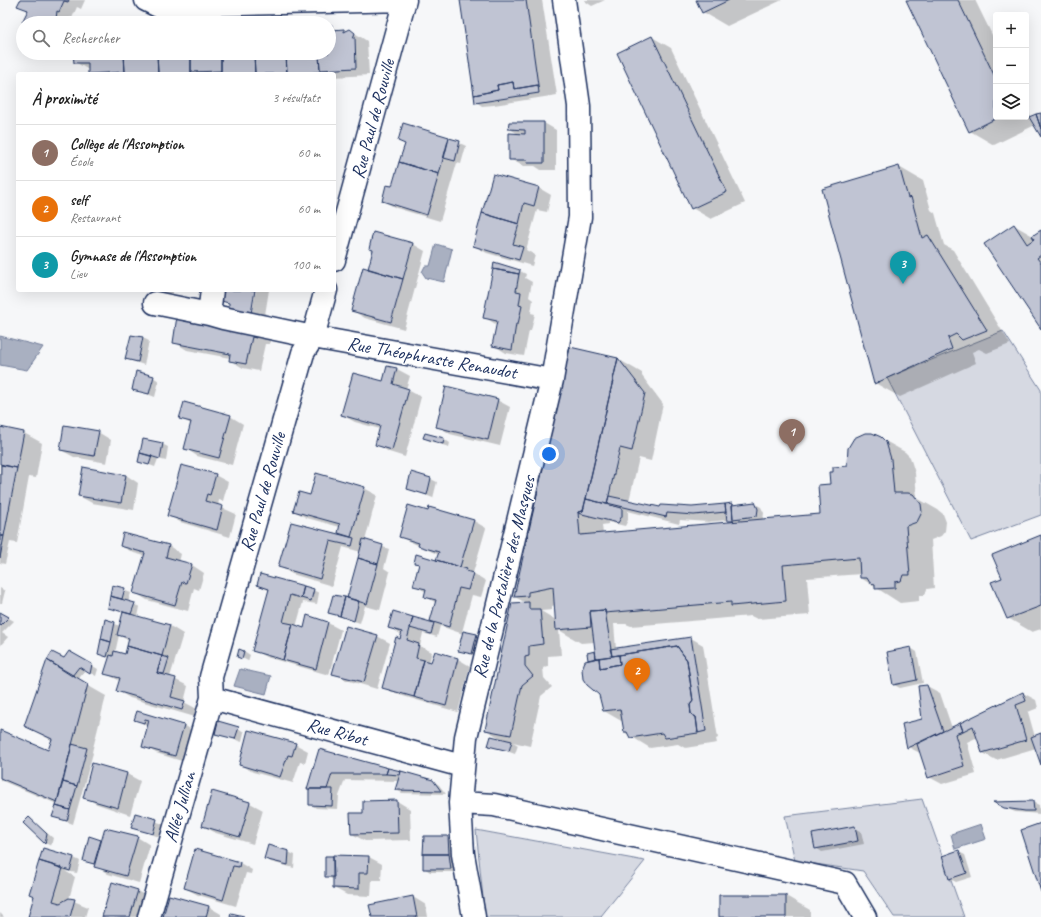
<!DOCTYPE html>
<html lang="fr">
<meta charset="utf-8">
<style>
body{margin:0;font-family:Caveat,sans-serif;background:#f6f6f6;color:#222}
.controls{position:absolute;right:12px;top:12px;display:grid;overflow:hidden;border-radius:4px;box-shadow:0 4px 16px #0002}
.controls button{width:36px;height:36px;display:grid;place-items:center;padding:0;border:0;border-bottom:1px solid #e0e0e0;background:#fff;color:#222;font:20px sans-serif}
.you{position:absolute;left:549px;top:454px;width:14px;height:14px;margin:-10px;border:3px solid #fff;border-radius:50%;background:#1a73e8;box-shadow:0 0 0 6px #1a73e833}
.badge{display:grid;place-items:center;width:26px;height:26px;border-radius:50%;background:#1b2f5e;color:#fff;font-size:13px;font-weight:700}
.pin{position:absolute;translate:-50% -33px;filter:drop-shadow(0 1px 2px #0008)}
.pin::after{content:'';position:absolute;top:21px;width:14px;height:12px;background:inherit;clip-path:polygon(0 0,100% 0,50% 100%)}
.list{margin:0;padding:0;list-style:none}
h2{display:flex;justify-content:space-between;align-items:center;height:52px;margin:0;padding:0 16px;font-size:17px}
h2 small{font-size:13px;font-weight:400;color:#767676}
.list li{display:grid;grid-template-columns:26px 1fr auto;gap:12px;align-items:center;box-sizing:border-box;height:56px;padding:0 16px;border-top:1px solid #e0e0e0}
.list b{display:block;font-size:15px;white-space:nowrap}
.list p{margin:0;font-size:13px;white-space:nowrap;color:#767676}
.list em{font-size:13px;font-style:normal;color:#767676}
.icon{flex:none;width:22px;height:22px;fill:none;stroke:currentColor;stroke-width:2;stroke-linecap:round;stroke-linejoin:round}
.map{position:relative;flex:none;width:1041px;height:917px;overflow:hidden}
.search{position:absolute;background:#fff;box-shadow:0 4px 16px #0002;left:16px;top:16px;width:320px;height:44px;display:flex;align-items:center;gap:10px;box-sizing:border-box;padding:0 14px;border-radius:22px;color:#767676;font-size:15px}
.panel{position:absolute;background:#fff;box-shadow:0 4px 16px #0002;left:16px;top:72px;width:320px;height:220px;border-radius:4px}
.map>svg:first-child{display:block}
</style>
<div class="map">
<svg width="1041" height="917" viewBox="0 0 1041 917">
<rect width="100%" height="100%" fill="#f6f7f9"/>
<filter id="ink" filterUnits="userSpaceOnUse"><feTurbulence type="fractalNoise" baseFrequency=".025" numOctaves="2"/><feDisplacementMap in="SourceGraphic" scale="8" xChannelSelector="R" yChannelSelector="G"/><feConvolveMatrix kernelMatrix="1 2 1 2 8 2 1 2 1" color-interpolation-filters="sRGB"/></filter>
<g filter="url(#ink)">
<path fill="#d6d9e2" stroke="#7884a0" d="M1003,331L1041,390V515L971,541L887,378Z
M922,799L964,917H894L863,871L795,861L785,816Z
M476,830L645,861L601,916L602,917H485Z"/>
<path fill="#a9b0c1" stroke="#707c99" d="M436,244L452,249L444,282L426,278L422,272L425,266H430Z
M0,336L43,347L27,370L0,365Z
M240,669L271,676L266,694L234,686Z
M981,824L986,839L955,849L951,834Z"/>
<path fill="#0003" fill-rule="evenodd" d="M21,0H85L81,9L77,7L72,18L70,17L69,23H25L24,22L28,11L19,5Z
M459,0H542L557,95L494,105L482,106L476,102L461,1Z
M585,0H605L592,6L586,2Z
M697,0H782L727,26L703,12Z
M907,0H975L996,43V117H1026V107L1031,117L1041,114V135L1035,125L994,145L970,131Z
M329,26L339,30H350L367,41L369,75L334,77V74H90L89,70L75,62L74,53H329Z
M652,37L671,48L745,203L711,219L692,208Z
M544,123L556,130V170H541L535,166H523L510,159L520,135L510,129Z
M404,125L449,138L466,146L461,164L457,163L440,221L396,208L383,201L393,187L405,144L399,141Z
M899,167L923,181L931,210L935,213L944,245L953,250L1010,344L987,353L979,349L972,352L976,363L900,397L875,383Z
M539,188L551,195L547,212L537,210L526,250L535,255L532,266L487,253L474,246Z
M1014,225L1033,236L1041,231V327Z
M413,244L425,251L404,329L365,318L353,311L374,251L370,248Z
M520,271L526,274L525,278L532,282L529,297L533,300L531,313L535,314L531,331H529L524,356L506,353L493,345L497,325L484,317Z
M152,290H173V294Z
M256,290H269L264,321L251,318Z
M178,317L271,339L269,344H265L259,371L243,368L230,360V358L187,350L174,342Z
M132,336L143,338L149,341L144,365L126,359Z
M571,348L618,359L642,373V376L663,404L651,461L639,458L629,501L661,509L692,508L755,504L761,507L764,513L763,520L821,515L831,485L880,438L905,452L910,457L915,473L917,498L938,510L943,514L946,522L945,531L941,536L931,540L934,588L927,589L925,595H919V601L900,603L861,578V574L807,578L810,615L757,619L751,616L631,626L626,624H614L616,649L691,638L703,645L718,738L716,739L717,743L685,748L678,744L650,748L624,732L623,722L604,711L588,654L596,652L595,642L581,643L559,630L561,655L548,656V666L543,668L544,678L552,687L541,696L530,746L513,742L518,745L515,754L490,745L502,739L486,730L526,603L515,597ZM628,511L679,524L680,520L708,522L728,520L731,522L603,534L602,525L608,524V522L625,526L628,520ZM555,605L556,620L541,611L552,610V606Z
M387,367L397,369L410,376L406,389L421,397L405,457L389,452L376,444L380,429L355,422L342,415L383,382Z
M153,377L159,381L155,397L134,389Z
M497,400L510,407L500,446L450,434L438,426Z
M230,416L243,424L232,465L197,456L185,448L191,424L180,418Z
M0,428L24,433L42,443L36,478L29,477L17,543L10,542L5,564L0,563Z
M98,432L111,440L107,463L74,457L61,450Z
M425,435L444,439L450,443L449,447L430,441L424,438Z
M162,444L168,447L166,461L158,459L155,467L139,461Z
M126,475L138,483L134,510L92,503L79,496Z
M215,475L228,482L223,501L219,500L218,506L236,514L230,537L180,522L168,515Z
M431,479L437,482L433,498L408,488Z
M364,488L377,495L365,541L389,549L384,568L390,572L380,610L365,606L360,623L329,613L352,600L361,552L343,547L332,586L292,574L280,567L332,534L333,532L338,534L340,527L307,518L294,511L310,496Z
M428,512L474,521L486,528L473,573L486,581L481,597L472,595L462,632L482,638L478,657L459,650L463,634L440,626L437,637L423,633L420,646L432,652L429,663L458,659L470,666L458,712L396,694L383,687L402,635L389,627L393,612L435,623L431,621L436,603L425,596L426,592L414,585L420,565L415,562L437,561L439,555L400,537Z
M123,534L169,546L181,554L179,562L192,565L204,573L199,590L194,588L188,611L147,600L134,592L145,556L134,553L121,546Z
M1041,536V629L1032,632L1008,618L1003,578Z
M258,585L313,590L319,593L317,604L303,602L296,627L304,629L308,617L328,623L341,630L329,675L266,657L253,650L270,591Z
M113,586L131,593L128,602L140,607L138,617L170,626L183,634L170,677L188,686L184,702L197,709L195,717L130,698L118,691L120,681L105,673L110,658L99,654L106,620L120,626L124,613L109,607ZM119,635L129,641L126,655L115,653Z
M0,588L5,591L2,603H0Z
M0,613L14,621L2,633L8,637L0,646Z
M377,636L390,643L377,689L346,680L334,673Z
M911,648L917,652L923,683L900,688L894,685Z
M244,651L250,655L248,661L238,656Z
M69,652L98,669L96,676L85,670L78,680L106,696L92,752L93,753L73,824L54,817L57,804L0,780V731L48,752L53,741L25,726Z
M927,686L940,693L952,728L1023,693L1036,700L1038,708L1028,712L1035,737L1041,734V762L1036,748L996,760L983,753L978,737L967,742L976,774L942,784L929,777L922,754L908,747L923,720Z
M137,712L184,725L196,733L188,763L156,753L143,746L148,727L136,719Z
M238,728L244,732L242,742L216,733Z
M295,744L308,751L305,763L300,762L293,783L253,772L240,765Z
M320,750L433,781L439,785L446,794L402,793L396,790L399,781L345,780L339,796L338,809L316,808L310,804Z
M127,774L140,781L130,815L97,804L84,797Z
M212,793L250,803L263,810L253,844L216,833L203,826Z
M397,801L410,809L411,840L365,841L352,834L364,813Z
M1032,802L1039,805L1040,814L1015,812L999,805Z
M136,814L163,824L159,837L132,827Z
M29,818L53,838L51,846L45,843Z
M855,828L861,831L864,844L822,852L816,848Z
M137,837L150,845L139,883L108,874L95,865L84,860L90,838L102,841Z
M447,837L453,841L457,872H430L424,868Z
M288,852L295,855L294,868L271,862L265,858Z
M959,852L965,855L972,877L956,882L950,879Z
M334,856L369,857L382,864L381,880H372L371,896L347,895L334,888V880L326,876Z
M74,858L80,861L77,873L65,871L75,877L69,899L88,907L85,917H29L35,896Z
M240,863L252,870L251,874L246,873L236,906L198,895L185,888Z
M137,891L150,898L145,917H103Z
M786,896L810,910V917H720Z
M413,897L426,905L428,917H373Z
M209,907L221,914V917H164Z
M0,913L4,917H0Z"/>
<path fill="#c0c4d3" stroke="#1b2f5e" d="M20,0H69L68,2L64,1L59,12L57,11L56,19L52,21L47,16L44,23L22,22L28,10L17,6Z
M460,0H526L538,85L514,89L513,82L497,85L498,90L474,95Z
M696,0H729L702,13Z
M906,0H958L996,79V117H999L969,132Z
M329,25H332V30L344,29V32L350,29L355,33L353,38L355,37L356,68L320,70L319,53H329Z
M652,36L727,192L691,209L617,53Z
M73,53H124L125,72L88,74V63H74Z
M124,53H157L158,74H125Z
M157,53H191V74H158Z
M191,53H221V71L191,72Z
M221,53H254L255,74H221Z
M254,53H286L287,74H255Z
M286,53H319L320,72L287,74Z
M513,82L514,89L538,85L539,93L475,103L474,95L498,90L497,85Z
M1041,113V129L1036,114Z
M1036,114L1041,129V137L1029,117Z
M509,122H544V163H527L528,160H509V133L525,134V130L508,129Z
M403,123L449,137L439,174L399,162L405,144L398,141Z
M449,138L460,141L455,161L444,158Z
M399,162L439,174L427,215L382,201L386,185L392,186Z
M899,166L908,198L911,197L922,238L928,235L987,330L962,340L956,334L948,338L952,349L874,384L822,189Z
M493,174L539,187L534,206L524,203L519,224L482,213Z
M482,213L519,224L513,244L523,247L519,260L473,246Z
M1014,224L1027,244L1034,239L1032,236L1041,230V255L1037,258L1041,263V329L984,244Z
M373,232L413,243L403,279L368,269L373,250L369,249Z
M494,262L520,270L519,274L493,269Z
M363,267L403,279L391,322L351,311Z
M493,269L519,274L516,291L521,292L519,305L522,306L518,324H516L512,350L492,346L497,321L483,318Z
M218,290H255L251,314L229,310V303L217,300Z
M177,316L258,331L256,338L252,337L246,364L229,361L230,354L173,343Z
M131,335L143,337L138,362L125,359Z
M570,347L618,358L583,511L578,512L580,535L820,514L818,485L830,484L829,472H833V467L847,466L848,448L854,438L865,433H872L881,437L886,442L891,459L894,493H908L913,494L921,504L922,512L917,522L906,526L910,575H903L901,581L895,582V588L875,589V584L870,583L867,578H860L859,558L783,565L786,601L731,606V602L605,613V610L590,611L591,627L556,630L553,587L528,592V596L514,597Z
M618,358L645,393L632,451L620,448L607,504L586,499Z
M387,366L397,368L393,384L409,389L392,450L375,445L380,426L341,415L353,373L383,381Z
M136,371L154,376L149,394L132,390Z
M446,386L498,399L488,440L436,427Z
M184,402L231,415L219,458L184,449L191,422L179,419Z
M64,425L99,431L94,456L60,450Z
M0,427L24,432L17,468L0,464Z
M425,433L444,438L443,444L423,438Z
M143,439L163,443L160,459L140,453Z
M140,453L152,456L149,465L138,462Z
M1,465L17,468L4,536H0Z
M181,465L216,474L210,495L207,494L205,501L223,506L217,530L167,516Z
M83,467L126,475L121,503L78,496Z
M411,472L431,478L427,495L407,489Z
M316,473L365,487L351,537L338,533L340,524L293,511L299,492L310,495Z
M609,496L660,507L661,505L692,507L725,504L726,512L694,515L667,513L666,517L607,503Z
M586,499L622,508V516L618,523L578,513V512L583,511Z
M755,502L758,509L757,516L733,519L732,505Z
M732,503L733,521H727L725,504Z
M408,505L428,511L429,507L474,520L460,567L436,560L439,552L418,546L419,543L399,537Z
M291,522L354,538L352,546L330,541L320,579L278,567Z
M123,533L169,545L166,557L192,564L186,583L182,582L175,605L133,593L145,553L120,546Z
M1041,535V606L1007,619L991,582L1002,578L992,555Z
M0,536H4L0,558Z
M363,539L383,545L378,564L358,558Z
M416,554L460,567L467,569L466,571L473,573L468,590L459,588L449,627L430,621L436,600L424,597L426,589L413,586L419,564L414,563Z
M358,558L378,564L367,604L347,598Z
M260,574L304,586L301,598L290,595L283,622L293,624L283,660L252,651L269,589L257,585Z
M112,585L125,588L122,599L110,596Z
M304,586L314,589L311,601L301,598Z
M333,595L345,597L340,616L328,613Z
M110,596L135,603L131,614L108,608Z
M345,597L359,601L354,621L340,616Z
M529,602V609H540L543,644L529,646V656L525,657V666L533,676L522,685L511,735L485,730L512,603Z
M605,610L612,656L596,658L590,611Z
M393,611L413,617L407,640L419,644L416,658L424,660L414,697L382,688L396,637L400,639L402,632L388,628Z
M0,612L9,617L0,626Z
M123,612L170,625L162,656L127,646L129,638L117,635Z
M307,615L328,622L316,669L283,660L293,624L304,628Z
M413,617L434,623L431,634L410,628Z
M105,619L115,622L111,642L101,639Z
M346,626L378,635L364,682L332,674Z
M463,631L477,634L472,654L458,651Z
M691,637L706,731L698,733L696,717L691,714L690,705L693,701L687,660L677,646L612,656L610,649Z
M101,639L111,642L107,657L98,654Z
M127,646L162,656L157,673L176,678L171,697L185,701L182,710L116,691L120,678L104,674L110,655L113,656L114,651L125,654Z
M677,646L687,660L693,701L690,705L691,714L696,717L698,733L665,738L662,733L630,738L627,732H624L620,709L603,711L599,695L587,685L583,679L582,669L585,661L599,658L600,668L620,664L619,655Z
M911,647L917,680L893,685L887,652Z
M239,649L244,651L242,659L237,657Z
M69,651L92,664L90,674L79,667L72,676L47,660L52,652L64,658Z
M435,651L458,658L446,706L414,697L424,660L431,662Z
M595,651L596,658L588,660L587,653Z
M619,655L620,664L600,668L599,658Z
M162,656L169,658L164,674L157,673Z
M47,660L88,684L57,802L0,778V730L48,750L52,739L24,726Z
M927,685L943,731L907,748L902,724L922,719L918,686Z
M1023,692L1026,701L1016,705L1026,740L982,753L973,726L963,731L960,723Z
M137,711L184,725L175,756L142,747L149,720L145,719L144,723L134,720Z
M218,721L239,727L235,739L215,734Z
M960,723L963,731L955,734L964,766L928,778L917,744Z
M248,730L296,743L292,756L288,755L280,777L239,765Z
M1041,733V765L1031,737Z
M491,736L512,741L509,751L488,746Z
M72,744L87,748L77,786L63,782Z
M319,749L388,768L386,774H332L327,789H307Z
M92,763L127,773L118,808L83,798Z
M388,768L401,771L400,775L386,774Z
M401,771L433,780L441,791L395,790Z
M63,782L77,786L70,810L56,806Z
M309,789H333L332,806L309,805Z
M212,791L250,802L240,837L202,826Z
M397,800L398,833L351,834L350,813H363V801Z
M1033,801L1034,811H1025L1004,808L993,802Z
M56,806L70,810L67,821L52,817Z
M135,813L157,819L153,834L131,828Z
M29,817L47,834L45,844L23,823Z
M1041,823V892L1021,830Z
M855,826L858,841L815,849L812,834Z
M105,828L138,836L126,876L94,867Z
M89,836L101,840L94,864L83,861Z
M424,836H448L449,854H423Z
M268,845L289,851L288,865L264,859Z
M43,848L74,857L70,871L39,861Z
M195,849L240,862L239,867L233,866L223,900L184,888Z
M959,850L967,873L949,879L942,856Z
M423,854H449L451,869H423Z
M333,855L369,856L368,873H359V889L333,888Z
M325,856H333L334,877H325Z
M39,861L63,868L53,901L60,903L69,898L75,899L70,917H28L34,896L29,894Z
M112,882L138,890L130,917H102Z
M169,895L209,906L206,917H163Z
M719,895H786V917H719Z
M413,896L417,917H372L369,905Z
M231,913L244,916V917H230Z"/>
<g fill="none" stroke-linecap="round" stroke-linejoin="round">
<g stroke="#1b2f5e" stroke-width="25">
<path id="minor" d="M146,0L158,6L405,0
M334,260L405,0
M212,290L209,314L223,318L313,337L552,380
M155,303L209,314
M212,698L462,766
M460,803L494,805L845,883L865,917
M149,917L212,698L211,677L303,353L313,337L326,290
M474,917L463,854L460,803L466,737L552,380L580,217L579,106L564,0"/>
</g>
<use href="#minor" stroke="#fff" stroke-width="22"/>
</g>
</g>
<g text-anchor="middle" dominant-baseline="central" stroke-width="3" stroke-linejoin="round" paint-order="stroke">
<g font-size="19" fill="#1b2f5e" stroke="#fff">
<text transform="translate(373 119) rotate(-75)">Rue Paul de Rouville</text>
<text transform="translate(432 358) rotate(10)">Rue Théophraste Renaudot</text>
<text transform="translate(263 492) rotate(-74)">Rue Paul de Rouville</text>
<text transform="translate(504 577) rotate(-76)">Rue de la Portalière des Masques</text>
<text transform="translate(337 732) rotate(15)">Rue Ribot</text>
<text transform="translate(180 807) rotate(-74)">Allée Jullian</text>
</g>
</g>
</svg>
<div class="controls">
<button>+</button>
<button>−</button>
<button><svg class="icon" aria-label="layers" viewBox="0 0 24 24"><path d="M12 4l9 5-9 5-9-5zM3 14l9 5 9-5"/></svg></button>
</div>
<div class="you"></div>
<div class="pin badge" style="left:792px;top:452px;background:#8d6e63">1</div>
<div class="pin badge" style="left:637px;top:691px;background:#e8710a">2</div>
<div class="pin badge" style="left:903px;top:284px;background:#0f9aa8">3</div>
<div class="search"><svg class="icon" aria-label="search" viewBox="0 0 24 24"><circle cx="10" cy="10" r="6"/><path d="M15 15l6 6"/></svg>Rechercher</div>
<section class="panel">
<h2>À proximité<small>3 résultats</small></h2>
<ul class="list">
<li><span class="badge" style="background:#8d6e63">1</span><div><b>Collège de l'Assomption</b><p>École</p></div><em>60 m</em></li>
<li><span class="badge" style="background:#e8710a">2</span><div><b>self</b><p>Restaurant</p></div><em>60 m</em></li>
<li><span class="badge" style="background:#0f9aa8">3</span><div><b>Gymnase de l'Assomption</b><p>Lieu</p></div><em>100 m</em></li>
</ul>
</section>
</div>
